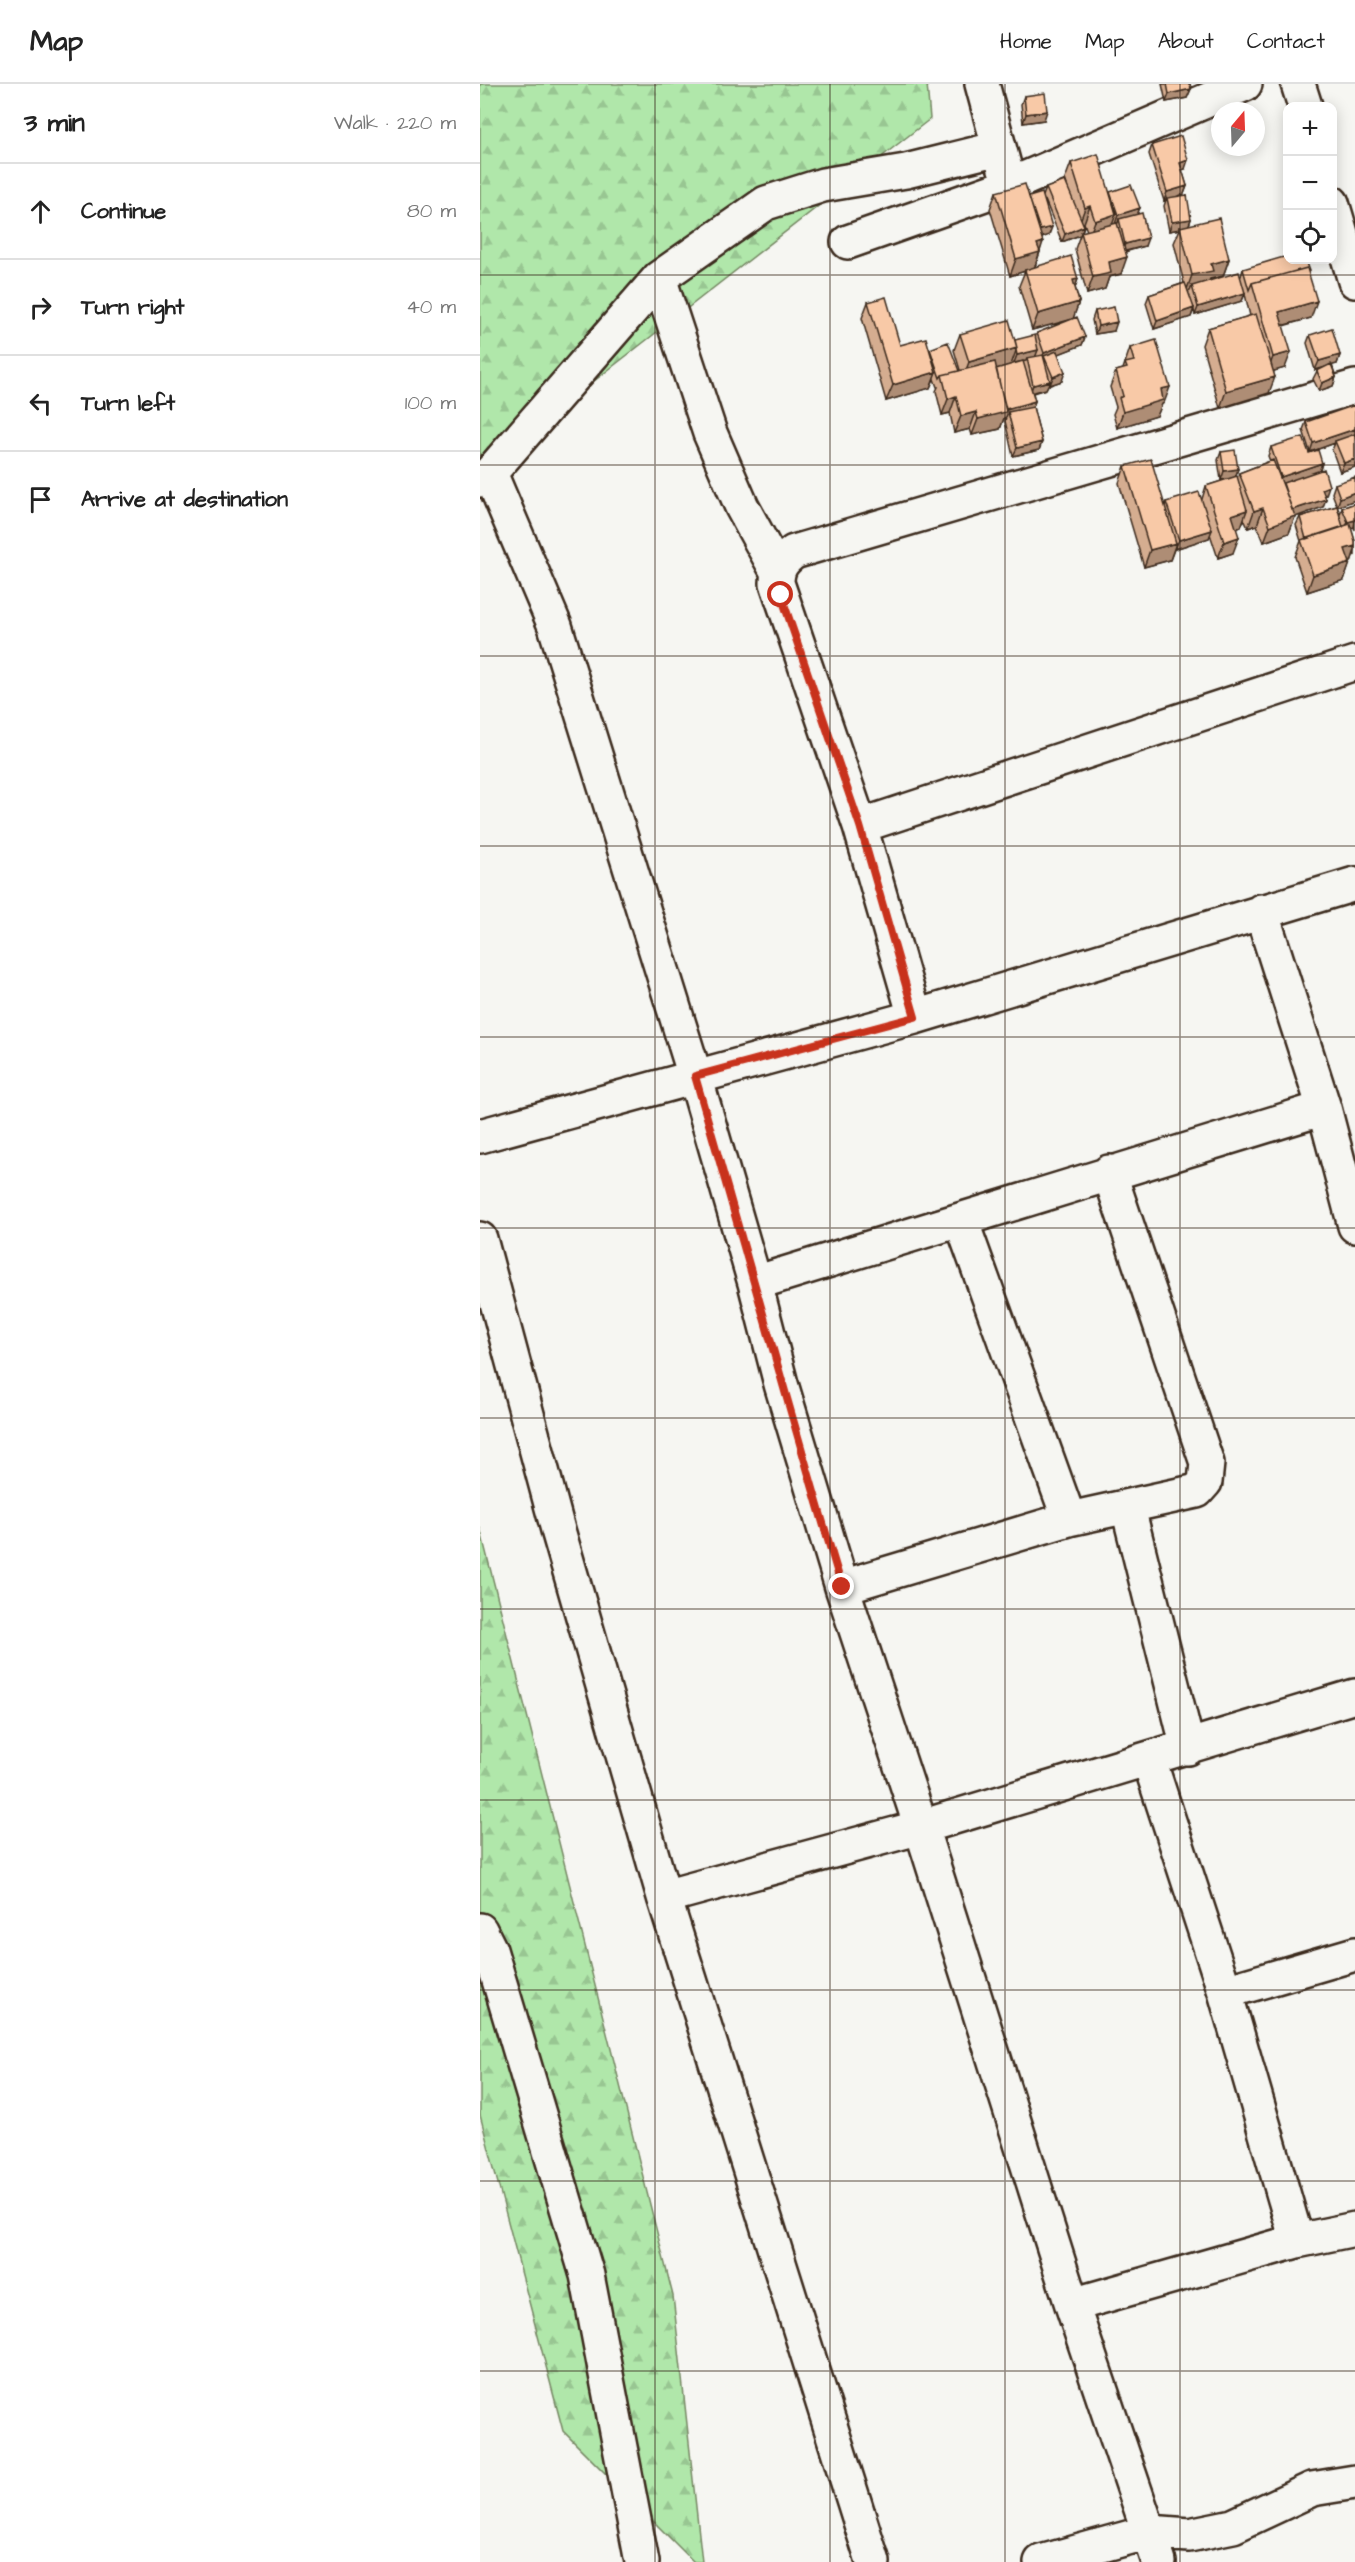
<!DOCTYPE html>
<meta charset="utf-8">
<style>
body{margin:0;font-family:"Architects Daughter",sans-serif;background:#f6f6f6;color:#222}
.controls{position:absolute;right:18px;top:18px;display:grid;overflow:hidden;border-radius:12px;box-shadow:0 3px 15px #0003}
.controls button{width:54px;height:54px;display:grid;place-items:center;padding:0;border:0;border-bottom:2px solid #e0e0e0;background:#fff;color:#222;font:30px sans-serif}
.compass{position:absolute;left:731px;top:18px;width:54px;height:54px;border-radius:50%;background:#fff;box-shadow:0 3px 15px #0003;rotate:19deg}
.stop{position:absolute;width:18px;height:18px;margin:-14px;border:4px solid #c8321e;border-radius:50%;background:#fff}
.stop.end{background:#c8321e;border-color:#fff;box-shadow:0 2px 6px #0008}
.list{margin:0;padding:0;list-style:none}
h2{display:flex;justify-content:space-between;align-items:center;height:78px;margin:0;padding:0 24px;font-size:26px}
h2 small{font-size:20px;font-weight:400;color:#767676}
.list li{display:grid;grid-template-columns:39px 1fr auto;gap:18px;align-items:center;box-sizing:border-box;height:96px;padding:0 24px;border-top:2px solid #e0e0e0}
.list b{display:block;font-size:22px;white-space:nowrap}
.list em{font-size:20px;font-style:normal;color:#767676}
.icon{flex:none;width:33px;height:33px;fill:none;stroke:currentColor;stroke-width:2;stroke-linecap:round;stroke-linejoin:round}
.map{position:relative;flex:none;width:875px;height:2478px;overflow:hidden}
header{display:flex;align-items:center;gap:36px;box-sizing:border-box;height:84px;padding:0 30px;background:#fff;border-bottom:2px solid #e0e0e0}
header strong{font-size:28px}
nav{display:flex;gap:33px;margin-inline-start:auto;font-size:21px}
main{display:flex}
aside{flex:1;background:#fff}
.map>svg:first-child{display:block}
</style>
<header>
<strong>Map</strong>
<nav><a>Home</a><a>Map</a><a>About</a><a>Contact</a></nav>
</header>
<main>
<aside>
<h2>3 min<small>Walk · 220 m</small></h2>
<ul class="list">
<li><svg class="icon" aria-label="ahead" viewBox="0 0 24 24"><path d="M12 20V5M6 11l6-6 6 6"/></svg><div><b>Continue</b></div><em>80 m</em></li>
<li><svg class="icon" aria-label="right" viewBox="0 0 24 24"><path d="M7 20v-9h11M14 6l5 5-5 5"/></svg><div><b>Turn right</b></div><em>40 m</em></li>
<li><svg class="icon" aria-label="left" viewBox="0 0 24 24"><path d="M17 20v-9H6M10 6l-5 5 5 5"/></svg><div><b>Turn left</b></div><em>100 m</em></li>
<li><svg class="icon" aria-label="arrive" viewBox="0 0 24 24"><path d="M6 21V4h12l-3 4 3 4H6"/></svg><div><b>Arrive at destination</b></div></li>
</ul>
</aside>
<div class="map">
<svg width="875" height="2478" viewBox="0 0 875 2478">
<defs>
<pattern id="forest-firs" width="22" height="20" patternUnits="userSpaceOnUse" patternTransform="scale(1.5)"><rect width="22" height="20" fill="#b0e7aa"/><path d="M5 1l3.5 6h-7zM16 11l3.5 6h-7z" fill="#98c692"/></pattern>
</defs>
<rect width="100%" height="100%" fill="#f6f6f2"/>
<filter id="ink" filterUnits="userSpaceOnUse"><feTurbulence type="fractalNoise" baseFrequency=".0167" numOctaves="2"/><feDisplacementMap in="SourceGraphic" scale="12" xChannelSelector="R" yChannelSelector="G"/><feConvolveMatrix kernelMatrix="1 2 1 2 8 2 1 2 1" color-interpolation-filters="sRGB"/></filter>
<g filter="url(#ink)">
<path fill="url(#forest-firs)" stroke="#768864" stroke-width="1.5" d="M0,0H447L450,35L0,386Z
M0,1444L193,2212L222,2478H214L83,2347L0,2031Z"/>
<g fill="none" stroke-linecap="round" stroke-linejoin="round">
<g stroke="#3b2a1e" stroke-width="38">
<path id="minor" d="M502,0L525,85
M818,0L825,22
M852,119L875,197
M368,158L530,101L765,0
M179,194L230,349L262,423L297,487
M10,389L75,542L215,992L275,1199L301,1300L362,1503L441,1743L592,2221L679,2478
M0,396L10,389L179,194L286,119L343,101L426,87L519,64
M380,742L875,579
M781,827L844,1024L875,1142
M435,933L380,742L297,499C297,484 302,477 314,468L875,303
M0,1052L435,933L875,800
M481,1136L589,1435
M0,1155L78,1446L184,1813L393,2478
M275,1199L844,1024
M648,1424L708,1664
M362,1503L589,1435L717,1407L725,1398L727,1379L629,1088
M669,1676L745,1908L817,2157
M184,1813L441,1743L875,1612
M0,1846L10,1866L107,2191L162,2478
M745,1908L875,1870
M592,2221L817,2157L875,2145
M561,2478L669,2448L709,2451L753,2442L832,2405L875,2398"/>
</g>
<use href="#minor" stroke="#f6f6f2" stroke-width="33"/>
</g>
<path fill="#d5ad90" stroke="#3b2a1e" stroke-width="1.5" fill-rule="evenodd" d="M682,0H710L711,5L707,14L686,18Z
M544,12L564,36L543,39L541,20Z
M672,61L705,85L702,86L707,102L704,110L699,112L711,135L709,141L749,175L743,192L730,195L729,197L761,192L763,185L829,189L831,234L803,242L805,284L794,287L789,309L740,324L722,261L728,244L770,232L765,210L762,217L715,231L714,226L711,233L674,245L666,219L669,211L704,199L694,159L700,145L689,147L684,122L686,116L684,117L669,70Z
M591,79L658,130L665,162L645,168L641,190L629,193L625,205L607,210L595,165L600,151L582,158L565,116L569,151L562,154L560,168L555,183L598,195L595,203L599,218L593,234L605,253L602,261L578,270L582,297L570,301L569,299L566,305L553,309L555,317L553,323L562,358L559,366L533,372L525,337L526,333L524,334L520,345L492,351L490,345L474,349L470,329L462,331L456,307L458,303H457L454,295L450,304L406,317L382,234L388,218L420,261L450,265L479,287L480,286L474,266L480,250L535,256L555,253L557,249L590,236L552,246L539,202L545,187L530,192L510,125L516,108L549,113L563,112L566,104L587,101L585,95ZM603,139H604L607,147L602,148L604,142Z
M615,227L634,247L615,250L612,236Z
M830,251L860,271L857,280L852,281L856,293L853,302L839,307L833,295L837,287L845,283L835,286L827,259Z
M650,264L684,319L682,320L677,332L637,344L633,330L636,323L630,303L636,287L643,285Z
M875,321V383L860,388L852,366L855,359L830,368L823,346L826,338Z
M791,363L829,369L842,379L840,386L846,411H845L843,423L815,433L809,449L784,458L777,441L768,444L764,435L761,443L756,445L753,469L738,474L730,450L729,454L695,465V463L690,476L664,483L639,399L645,382L685,422L686,418L722,415L726,402L748,395L741,396L738,376L741,368L757,394L759,389L790,377L788,372Z
M855,400L875,416L857,422L860,430L862,424L875,419V446L874,443L871,444L875,457V472L874,469L871,478H870L864,496L827,508L815,473L821,457L816,441L820,433L857,422L852,409Z"/>
<path fill="#ae8d75" stroke="#3b2a1e" stroke-width="1.5" d="M711,5L707,14L686,18L689,10Z
M567,27L564,36L543,39L546,30Z
M708,76L705,85L696,88L700,79Z
M707,102L704,110L687,116V114L686,116L684,117L687,108Z
M610,122L604,139L599,140L605,124Z
M660,124L656,133L639,135L638,139L635,140L638,131Z
M636,130L630,147L609,153L615,137Z
M711,135L708,143H700V145L689,147L692,138Z
M604,142L600,151L582,158L585,150Z
M572,143L569,151L554,156L557,147Z
M668,154L665,162L642,168L645,160Z
M563,158L554,185L545,186V187L530,192L536,175L557,160Z
M647,173L641,190L629,193L625,205L607,210L613,193L629,178Z
M749,175L743,192L730,195L727,203L712,202L710,207L706,208L712,191L731,180Z
M598,195L592,212L593,196Z
M765,209L762,217L715,231L718,223Z
M837,217L831,234L793,244L799,228Z
M599,218L593,235L552,246L558,230Z
M714,224L711,233L674,245L677,237Z
M637,238L634,247L615,250L618,242Z
M605,253L602,261L566,275L564,272L561,277L564,269Z
M537,264L531,281L483,294L489,278Z
M558,266L555,274H547L546,277L534,279L537,271Z
M811,268L805,284L787,289L793,273Z
M860,271L857,280L835,286L839,277Z
M456,288L450,304L406,317L413,301Z
M585,288L582,297L570,301L573,293Z
M795,293L789,309L740,324L746,307Z
M856,293L853,302L839,307L842,299Z
M570,297L566,305L550,309L553,301Z
M690,303L684,319L682,320L677,332L637,344L643,328L681,305Z
M476,312L470,329L462,331L468,315Z
M555,317L552,326L528,328L526,333L524,334L520,345L492,351L498,335Z
M496,328L490,345L474,349L481,332Z
M875,345V352L855,357V359L830,368L833,359Z
M562,358L559,366L533,372L537,364Z
M875,375V383L860,388L864,379Z
M842,379L839,388L798,401L801,393Z
M758,385L755,394L741,396L744,387Z
M849,402L846,411L839,413L842,405Z
M875,408V416L857,423L860,414Z
M846,415L843,423L815,433L809,449L784,458L790,442L812,426Z
M783,424L777,441L768,444L774,427Z
M767,426L761,443L746,448L752,431Z
M875,436L874,443L864,447L868,438Z
M732,446L729,454L695,465L699,456Z
M759,453L753,469L738,474L744,458Z
M696,459L690,476L664,483L670,466Z
M875,462V466L871,478L859,482L865,465Z
M870,479L864,496L827,508L833,491Z"/>
<path fill="#f8c9a7" stroke="#3b2a1e" stroke-width="1.5" d="M687,0H710L711,5L689,10Z
M565,9L567,27L546,30L544,12Z
M701,52L708,76L700,79L707,102L687,108L672,61Z
M618,70L636,130L615,137L610,122L605,124L591,79Z
M585,97L604,142L585,150L566,104Z
M545,100L563,158L557,160L560,168L536,175L516,108Z
M651,101L660,124L638,131L630,108Z
M562,109L572,143L560,146L549,113Z
M707,111L711,135L692,138L687,114Z
M662,129L668,154L645,160L639,135Z
M739,134L749,175L731,180L733,187L712,191L700,143Z
M637,139L647,173L629,178L631,189L613,193L601,148Z
M591,172L598,195L593,196L599,218L558,230L545,186Z
M807,172V176H826L830,187H828L827,184L772,199L769,206L763,185Z
M827,184L837,217L799,228L811,268L793,273L772,199Z
M759,188L765,209L718,223L712,202Z
M705,199L714,224L677,237L669,211Z
M406,213L420,261L446,254L456,288L413,301L388,218Z
M634,223L637,238L618,242L615,227Z
M776,230L795,293L746,307L728,244Z
M597,233L605,253L564,269L557,249Z
M529,236L537,264L489,278L480,250Z
M852,244L860,271L839,277L830,251Z
M555,251L558,266L537,271L536,266L537,264L535,256Z
M676,256L690,303L681,305L683,316L643,328L639,314L643,312L636,287L647,284L645,279L654,277L650,264Z
M468,258L479,287L462,291L460,294L450,265Z
M577,267L585,288L573,293L564,272Z
M563,271L570,297L553,301L547,274Z
M543,277L555,317L526,325L516,285Z
M515,278L526,328L498,335L496,328L481,332L476,312L468,315L462,291Z
M851,280L856,293L842,299L837,287Z
M875,321V345L833,359L826,338Z
M553,323L562,358L537,364L528,328Z
M875,350V375L864,379L855,357Z
M823,353L829,369L838,366L842,379L801,393L791,363Z
M755,366L758,385L744,387L741,368Z
M671,375L696,459L670,466L645,382Z
M793,376L815,432L790,442L783,424L774,427L759,389Z
M844,385L849,402L842,405L846,415L812,426L803,399Z
M757,392L767,426L752,431L759,453L744,458L726,402Z
M875,393V408L860,414L855,400Z
M719,408L732,446L699,456L686,418Z
M875,419V436L868,438L862,424Z
M857,422L863,443L826,455L820,433Z
M870,440L875,457V462L865,465L870,479L833,491L821,456Z"/>
</g>
<g fill="none" stroke-linecap="round" stroke-linejoin="round" filter="url(#ink)">
<path stroke="#c8321e" stroke-width="8" d="M301,511L380,742L435,933L215,992C265,1163 311,1334 362,1503"/>
</g>
<path fill="none" stroke="#3b2a1e" stroke-width="1.5" stroke-opacity="0.55" d="M175,0V2478M350,0V2478M525,0V2478M700,0V2478M0,191H875M0,381H875M0,572H875M0,762H875M0,953H875M0,1144H875M0,1334H875M0,1525H875M0,1716H875M0,1906H875M0,2097H875M0,2287H875"/>
</svg>
<div class="controls">
<button>+</button>
<button>−</button>
<button><svg class="icon" aria-label="locate" viewBox="0 0 24 24"><circle cx="12" cy="12" r="6"/><path d="M12 2v4M12 18v4M2 12h4M18 12h4"/></svg></button>
</div>
<svg class="compass" viewBox="-18 -18 36 36"><path d="M0-13l5 13h-10z" fill="#e53935"/><path d="M0 13l5-13h-10z" fill="#767676"/></svg>
<div class="stop" style="left:301px;top:511px"></div>
<div class="stop end" style="left:362px;top:1503px"></div>
</div>
</main>
